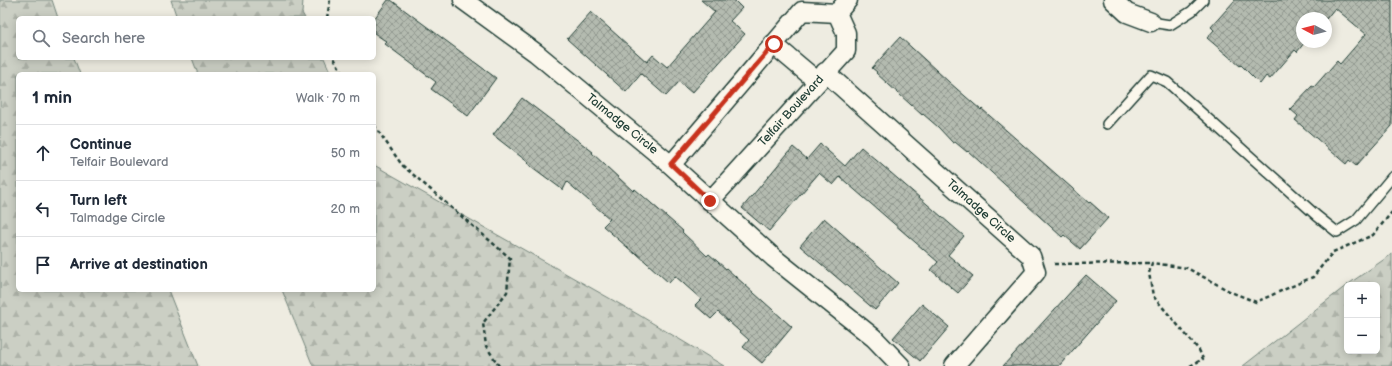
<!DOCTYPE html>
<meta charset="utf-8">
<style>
body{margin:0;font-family:"Balsamiq Sans",sans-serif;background:#f6f6f7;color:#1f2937}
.controls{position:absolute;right:12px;bottom:12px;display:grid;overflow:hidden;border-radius:6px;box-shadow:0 2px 10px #0003}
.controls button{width:36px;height:36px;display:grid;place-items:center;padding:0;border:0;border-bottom:1px solid #e0e1e3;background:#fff;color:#1f2937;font:20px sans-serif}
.compass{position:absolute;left:1296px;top:12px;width:36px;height:36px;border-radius:50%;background:#fff;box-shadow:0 2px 10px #0003;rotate:277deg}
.stop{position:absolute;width:12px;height:12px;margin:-9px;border:3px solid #c8321e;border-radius:50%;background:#fff}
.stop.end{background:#c8321e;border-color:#fff;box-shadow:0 1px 4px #0008}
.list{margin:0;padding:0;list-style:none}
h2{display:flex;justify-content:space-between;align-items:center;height:52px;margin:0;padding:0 16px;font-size:17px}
h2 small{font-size:13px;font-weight:400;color:#747a83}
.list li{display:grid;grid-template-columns:26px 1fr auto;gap:12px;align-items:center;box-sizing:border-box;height:56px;padding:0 16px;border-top:1px solid #e0e1e3}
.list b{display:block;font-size:15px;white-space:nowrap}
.list p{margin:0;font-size:13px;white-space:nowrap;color:#747a83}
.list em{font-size:13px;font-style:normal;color:#747a83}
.icon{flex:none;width:22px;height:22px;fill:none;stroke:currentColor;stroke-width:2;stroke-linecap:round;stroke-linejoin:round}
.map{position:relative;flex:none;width:1392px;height:366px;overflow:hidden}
.search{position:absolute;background:#fff;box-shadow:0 2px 10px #0003;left:16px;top:16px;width:360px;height:44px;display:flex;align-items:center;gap:10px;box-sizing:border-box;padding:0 14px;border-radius:6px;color:#747a83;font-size:15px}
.panel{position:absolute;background:#fff;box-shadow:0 2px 10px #0003;left:16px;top:72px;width:360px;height:220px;border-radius:6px}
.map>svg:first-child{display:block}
</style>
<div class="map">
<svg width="1392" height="366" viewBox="0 0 1392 366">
<defs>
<pattern id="forest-firs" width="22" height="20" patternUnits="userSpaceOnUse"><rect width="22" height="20" fill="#cbcfc4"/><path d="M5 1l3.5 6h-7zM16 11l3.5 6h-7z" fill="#aeb3a9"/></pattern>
<pattern id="building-cross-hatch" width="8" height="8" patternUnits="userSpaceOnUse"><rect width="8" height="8" fill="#b4bbb0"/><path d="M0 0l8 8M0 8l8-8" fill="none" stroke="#929990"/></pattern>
</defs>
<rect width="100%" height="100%" fill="#eeece1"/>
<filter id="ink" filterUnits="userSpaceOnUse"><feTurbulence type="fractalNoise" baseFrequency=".025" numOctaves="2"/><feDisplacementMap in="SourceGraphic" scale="8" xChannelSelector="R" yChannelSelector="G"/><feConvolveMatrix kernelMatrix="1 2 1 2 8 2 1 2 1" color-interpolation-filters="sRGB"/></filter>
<g filter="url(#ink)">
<path fill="url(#forest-firs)" stroke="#75867c" d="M0,0H52L58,18H18V58H74L80,74H18V290H168L198,366H0Z
M171,0H303L302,13L305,18H177Z
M192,58H324L331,74H198Z
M374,165L639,315L724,366H313L282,290H374Z
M1392,254V366H1243L1347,285V351H1377V285H1347Z"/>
<path fill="url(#building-cross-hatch)" stroke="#1f3d34" d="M388,0H391L496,78L468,116L431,89L436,82L385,44L387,42L374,33V19Z
M701,0H734L742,8L730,21L745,34L692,93L679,82L666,96L641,74L626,92L567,39L591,12L647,62L653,55L667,67L715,12Z
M1235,0H1392V126L1356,166L1349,160L1346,164L1295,120L1298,116L1290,109L1312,86L1314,87L1337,61L1340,64L1366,34L1335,8L1326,19L1302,18V42H1305L1297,52L1295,50L1270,79L1266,76L1260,84L1241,65L1240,66L1207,38L1214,30L1211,27Z
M900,37L949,82L981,110L982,109L1089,203L1090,202L1108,218L1080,249L1064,235L1062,237L968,151L967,152L955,142L953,143L938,127L923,114L922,115L876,73L877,72L872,68Z
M522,98L593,152L592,153L633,191L635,189L683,231L682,232L707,256L709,254L726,269V268L792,327L762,363L743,347L749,340L718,312L711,319L695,305L701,299L675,276L669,283L636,253L635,254L603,226L610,219L567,182L563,190L528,164L529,163L493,135Z
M820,144L845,166L861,147L964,236L948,255L973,276L958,293L931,270L938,262L840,177L833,185L819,173L769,231L742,208L793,147L807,159Z
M824,218L898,283L875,310L800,246Z
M1086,275L1116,301L1059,366H1003Z
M922,304L949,327L920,361L893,338Z"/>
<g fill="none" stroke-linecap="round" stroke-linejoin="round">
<g stroke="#1f3d34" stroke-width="12">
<path id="lane" d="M1151,22L1170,25L1192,11L1203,0
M1107,124L1151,75L1167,82L1317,216L1337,232L1356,220L1392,177"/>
</g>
<g stroke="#1f3d34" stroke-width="21">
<path id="street" d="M463,0L536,53L671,165L774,258L874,338L901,366
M1113,0L1127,13L1151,22
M802,11L837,13
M837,13L848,0
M773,44L817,81
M825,72L1031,256L1036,272L954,366
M671,165L802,11
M710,201L846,51V33L837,13"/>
</g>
<path stroke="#1f3d34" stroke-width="2.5" stroke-dasharray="4 3" stroke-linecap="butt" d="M327,18L330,0
M334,58L343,74
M374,125L402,165L510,258L507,292L483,323L486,346L499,366
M1054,264L1152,263
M1190,366L1203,359L1199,350L1153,296L1149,273L1152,263L1187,268L1231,292L1256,302L1313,277L1333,252L1373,235L1392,212"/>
<use href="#lane" stroke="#fbf7ec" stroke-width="9"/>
<use href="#street" stroke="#fbf7ec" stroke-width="18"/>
</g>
</g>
<g fill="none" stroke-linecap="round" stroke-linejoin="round" filter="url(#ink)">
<path stroke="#c8321e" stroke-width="5" d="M710,201L671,164L774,44"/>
</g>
<g text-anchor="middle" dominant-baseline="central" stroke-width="3" stroke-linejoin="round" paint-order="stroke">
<g font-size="12" fill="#1f3d34" stroke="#fbf7ec">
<text transform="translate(791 111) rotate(-48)">Telfair Boulevard</text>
<text transform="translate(622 124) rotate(39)">Talmadge Circle</text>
<text transform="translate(981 211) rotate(42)">Talmadge Circle</text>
</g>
</g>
</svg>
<div class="controls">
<button>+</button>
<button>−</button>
</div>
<svg class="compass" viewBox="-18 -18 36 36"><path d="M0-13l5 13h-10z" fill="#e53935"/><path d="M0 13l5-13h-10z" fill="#747a83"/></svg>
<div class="stop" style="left:774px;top:44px"></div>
<div class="stop end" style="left:710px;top:201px"></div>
<div class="search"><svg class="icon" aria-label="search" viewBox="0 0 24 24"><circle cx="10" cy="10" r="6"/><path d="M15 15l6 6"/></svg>Search here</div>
<section class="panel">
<h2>1 min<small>Walk · 70 m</small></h2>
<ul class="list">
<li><svg class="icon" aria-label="ahead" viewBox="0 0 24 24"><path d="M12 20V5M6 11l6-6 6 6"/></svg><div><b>Continue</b><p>Telfair Boulevard</p></div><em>50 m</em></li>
<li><svg class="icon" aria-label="left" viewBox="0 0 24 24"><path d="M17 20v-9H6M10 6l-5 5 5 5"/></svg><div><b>Turn left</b><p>Talmadge Circle</p></div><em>20 m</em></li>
<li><svg class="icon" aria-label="arrive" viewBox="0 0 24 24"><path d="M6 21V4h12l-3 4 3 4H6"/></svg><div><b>Arrive at destination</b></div></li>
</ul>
</section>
</div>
